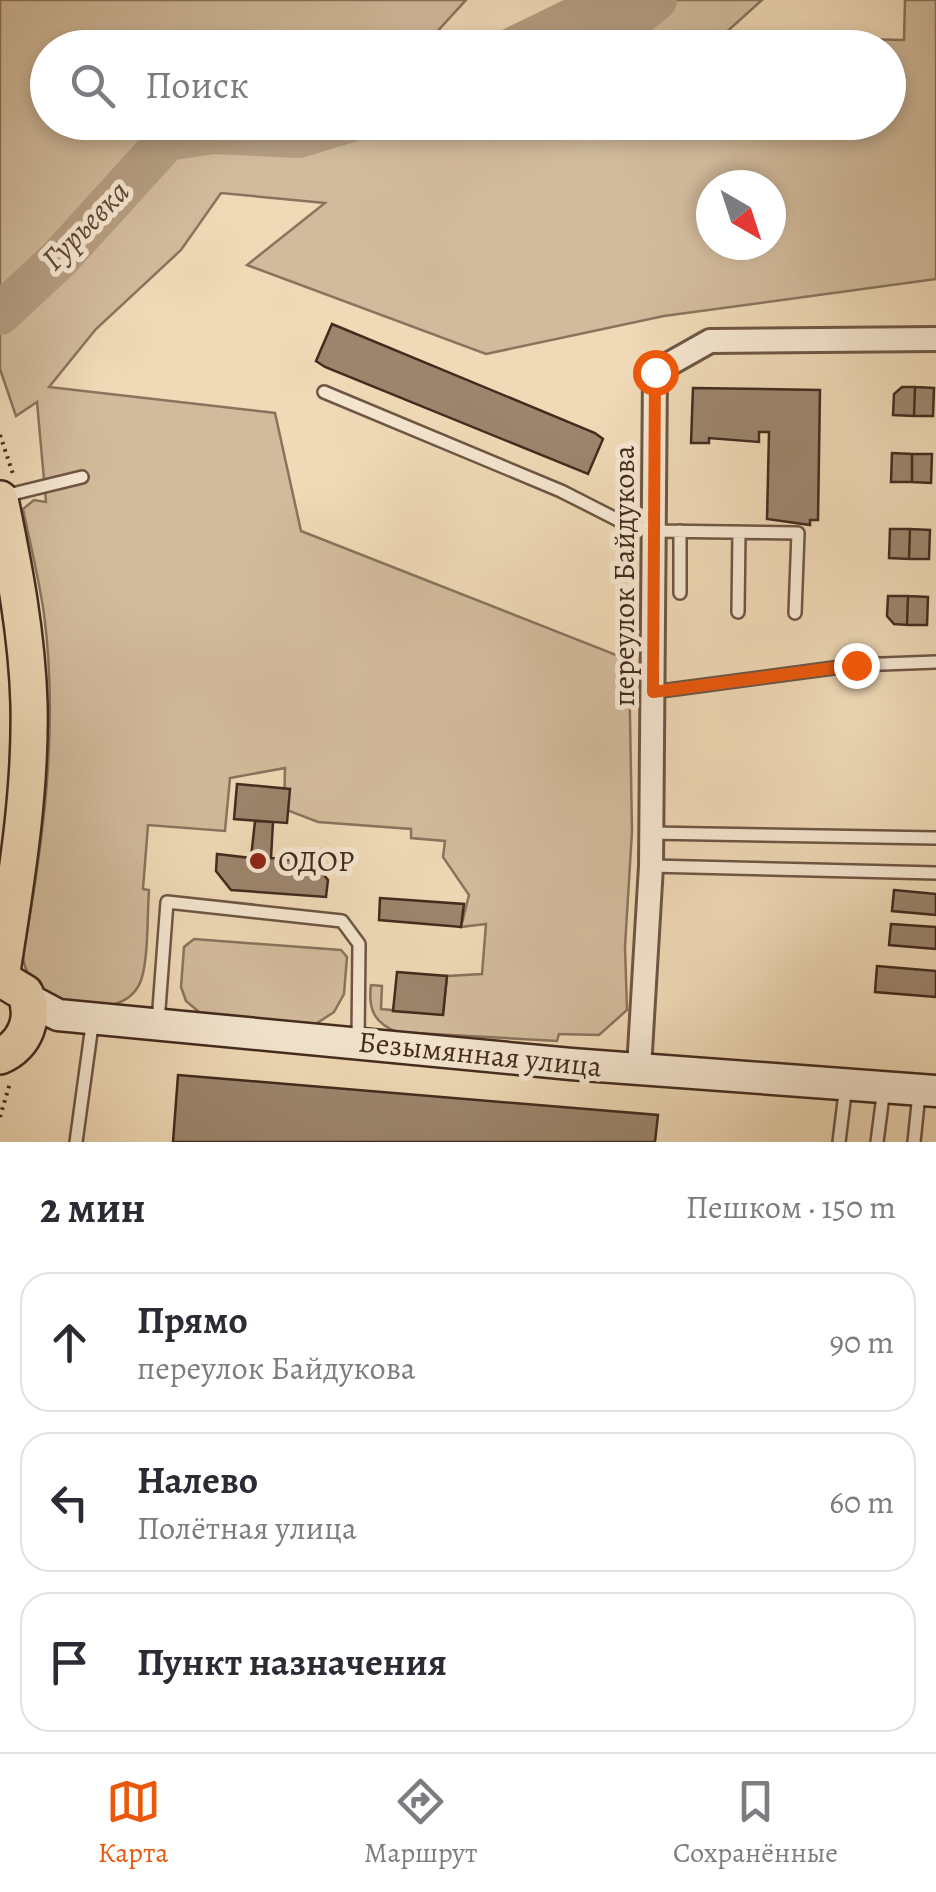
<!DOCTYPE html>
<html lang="ru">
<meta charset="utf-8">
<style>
body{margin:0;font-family:Alegreya,serif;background:#f2f2f3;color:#2b2b33}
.compass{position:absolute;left:696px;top:170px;width:90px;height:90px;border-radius:50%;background:#fff;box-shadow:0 5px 15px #0003;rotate:141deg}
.stop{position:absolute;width:30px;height:30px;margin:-22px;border:8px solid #ea580c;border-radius:50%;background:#fff}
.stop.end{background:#ea580c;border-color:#fff;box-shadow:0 2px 10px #0008}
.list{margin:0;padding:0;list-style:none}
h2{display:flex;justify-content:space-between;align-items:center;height:130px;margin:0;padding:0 40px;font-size:42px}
h2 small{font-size:32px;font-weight:400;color:#7c7c81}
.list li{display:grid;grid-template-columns:65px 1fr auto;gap:30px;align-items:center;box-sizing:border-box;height:140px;margin:0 20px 20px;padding:0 20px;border:2px solid #e1e1e2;border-radius:30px}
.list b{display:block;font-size:38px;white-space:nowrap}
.list p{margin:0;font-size:32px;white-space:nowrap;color:#7c7c81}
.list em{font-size:32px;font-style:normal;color:#7c7c81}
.icon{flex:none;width:55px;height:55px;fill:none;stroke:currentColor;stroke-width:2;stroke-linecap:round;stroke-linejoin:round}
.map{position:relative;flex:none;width:936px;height:1142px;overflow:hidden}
.search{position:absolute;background:#fff;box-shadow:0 5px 15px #0003;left:30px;right:30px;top:30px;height:110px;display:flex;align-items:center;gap:25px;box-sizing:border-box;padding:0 35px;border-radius:55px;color:#7c7c81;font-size:38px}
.sheet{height:610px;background:#fff}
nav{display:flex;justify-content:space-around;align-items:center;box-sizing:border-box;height:140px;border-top:2px solid #e1e1e2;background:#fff;font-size:28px;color:#7c7c81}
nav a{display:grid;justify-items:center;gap:5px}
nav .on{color:#ea580c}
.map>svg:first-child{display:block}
</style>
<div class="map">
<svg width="936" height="1142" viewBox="0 0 936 1142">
<rect width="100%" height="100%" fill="#efd9b6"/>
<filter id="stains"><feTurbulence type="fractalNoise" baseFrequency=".002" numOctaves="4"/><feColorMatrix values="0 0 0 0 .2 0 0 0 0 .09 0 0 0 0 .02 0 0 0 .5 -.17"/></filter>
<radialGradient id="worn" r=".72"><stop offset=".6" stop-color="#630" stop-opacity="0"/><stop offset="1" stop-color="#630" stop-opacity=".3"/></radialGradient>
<path fill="#d2bb9c" stroke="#8a735d" stroke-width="2.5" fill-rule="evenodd" d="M0,0H466L423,47L48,48V122H242L290,131L314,122H888V48L471,47L578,8L604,14L620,0H762L722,36L904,40L905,0H936V279L664,316L486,354L247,265L325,203L221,193L181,250L96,329L49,387L275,413L301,531L629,660L632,831L625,947L627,1010L599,1035L559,1034L557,1041L397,1032C374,1023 368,1009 371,985L382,986L381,1009L443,1015L447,976L482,974L486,924L461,927L469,895L443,857L445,841L411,838V829L318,822L284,809L285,768L230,778L225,831L148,825L143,889L149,890C147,914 149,966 139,985C119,1025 27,1008 23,956C43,843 59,729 44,614C39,579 30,543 23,509L34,500L46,502L37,402L16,416L0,369ZM711,185H771V245H711Z
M194,939L341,950L347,957L344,994L334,1012L311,1027L205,1017L186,1001L181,987L184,947Z"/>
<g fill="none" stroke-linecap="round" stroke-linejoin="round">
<path stroke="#b59e82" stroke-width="42" d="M513,48L583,14L628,22L656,0
M0,314L59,259L167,140L213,133L299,137L348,122"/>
</g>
<path fill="#9c856d" stroke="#432b1e" stroke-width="2.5" d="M332,324L595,433L603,439L588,474L325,367L316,361Z
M902,387H915L914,416L893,415L894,394Z
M915,387L934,388L933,416H914Z
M693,388L820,390L818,520H810V525L767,519L769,432H759V442L709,438V443H691Z
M892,453L912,454V482H891Z
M912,454H932L931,483L912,482Z
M890,529H910L909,559L889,558Z
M910,529L930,530L929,559H909Z
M888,596H908L907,625L894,624L887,616Z
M908,596L928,597L927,625H907Z
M237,784L290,789L287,823L234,819Z
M255,821L273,822L271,858L312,861L328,880L326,897L231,890L216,871L217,854L251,858Z
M894,890L936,894V915L892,911Z
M380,898L464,904L461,927L379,920Z
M891,924L936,927V949L889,945Z
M877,966L936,971V997L875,992Z
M397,972L447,976L443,1015L393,1011Z
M178,1075L658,1115L655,1142H173Z"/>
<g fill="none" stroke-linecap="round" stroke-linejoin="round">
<g stroke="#6e5644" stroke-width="16">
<path id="service" d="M324,392L561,491L630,526L655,531L798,533L795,613
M4,496L82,477
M680,593V531
M738,612L739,532
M653,692L856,665L936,662
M651,833L936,838
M651,866L936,873
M158,1022L167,902L342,921L359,944L358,1041
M76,1142L93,1018
M839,1142L846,1085
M877,1142L884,1088
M914,1142L919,1094"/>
</g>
<g stroke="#6e5644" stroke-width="28">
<path id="minor" d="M639,1068L651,866L655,372L710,341L936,339"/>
</g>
<g stroke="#432b1e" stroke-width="35">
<path id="secondary" d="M28,999L58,1015L571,1064L936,1091"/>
</g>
<g stroke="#432b1e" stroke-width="40">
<path id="primary" d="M0,499C14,567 27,634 29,704C31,796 15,887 1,978
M0,978L25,993C36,1018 25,1045 0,1056"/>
</g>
<path stroke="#432b1e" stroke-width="4" stroke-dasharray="2.5 5" stroke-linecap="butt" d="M0,435L13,474
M0,1117L10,1083"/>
<use href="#service" stroke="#f5e6d0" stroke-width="11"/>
<use href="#minor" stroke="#f5e6d0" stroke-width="22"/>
<use href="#secondary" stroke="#f5e6d0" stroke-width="30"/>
<use href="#primary" stroke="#efd9b6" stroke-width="35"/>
</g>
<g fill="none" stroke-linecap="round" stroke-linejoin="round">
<path stroke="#ea580c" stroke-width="12" d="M655,372L653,692L856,665"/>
</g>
<circle fill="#8f2418" stroke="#f5e6d0" stroke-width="4" cx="258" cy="861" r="10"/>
<g text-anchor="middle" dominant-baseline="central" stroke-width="10" stroke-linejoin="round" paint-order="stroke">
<g font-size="30" fill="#432b1e" stroke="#f5e6d0">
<text transform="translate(624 576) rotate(-90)">переулок Байдукова</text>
<text transform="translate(480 1054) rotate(6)">Безымянная улица</text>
</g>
<g font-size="30" fill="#432b1e" stroke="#f5e6d0" text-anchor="start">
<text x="278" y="861">ОДОР</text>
</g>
<g font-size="32" font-style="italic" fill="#604837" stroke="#f5e6d0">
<text transform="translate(85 225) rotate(-46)">Гурьевка</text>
</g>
</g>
<rect width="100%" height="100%" filter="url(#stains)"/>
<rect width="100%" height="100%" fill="url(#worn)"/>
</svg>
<svg class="compass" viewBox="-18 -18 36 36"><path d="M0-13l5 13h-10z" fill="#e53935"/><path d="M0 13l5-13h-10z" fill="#7c7c81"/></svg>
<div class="stop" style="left:655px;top:372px"></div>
<div class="stop end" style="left:856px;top:665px"></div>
<div class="search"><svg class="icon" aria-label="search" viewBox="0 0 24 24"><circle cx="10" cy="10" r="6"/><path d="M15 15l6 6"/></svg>Поиск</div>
</div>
<section class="sheet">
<h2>2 мин<small>Пешком · 150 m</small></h2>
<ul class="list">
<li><svg class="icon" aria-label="ahead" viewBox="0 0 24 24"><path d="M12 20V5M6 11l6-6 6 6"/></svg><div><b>Прямо</b><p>переулок Байдукова</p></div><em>90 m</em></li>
<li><svg class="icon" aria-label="left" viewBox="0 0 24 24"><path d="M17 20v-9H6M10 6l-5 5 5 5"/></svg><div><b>Налево</b><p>Полётная улица</p></div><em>60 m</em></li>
<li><svg class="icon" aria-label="arrive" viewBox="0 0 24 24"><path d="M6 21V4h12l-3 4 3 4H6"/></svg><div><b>Пункт назначения</b></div></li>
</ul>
</section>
<nav>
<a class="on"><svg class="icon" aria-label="map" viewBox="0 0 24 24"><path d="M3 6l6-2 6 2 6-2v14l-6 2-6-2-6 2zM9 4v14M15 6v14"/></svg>Карта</a>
<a><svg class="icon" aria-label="directions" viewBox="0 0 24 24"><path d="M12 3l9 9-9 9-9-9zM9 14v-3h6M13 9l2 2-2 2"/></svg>Маршрут</a>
<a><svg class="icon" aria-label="saved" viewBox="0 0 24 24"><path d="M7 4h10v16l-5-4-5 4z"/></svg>Сохранённые</a>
</nav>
